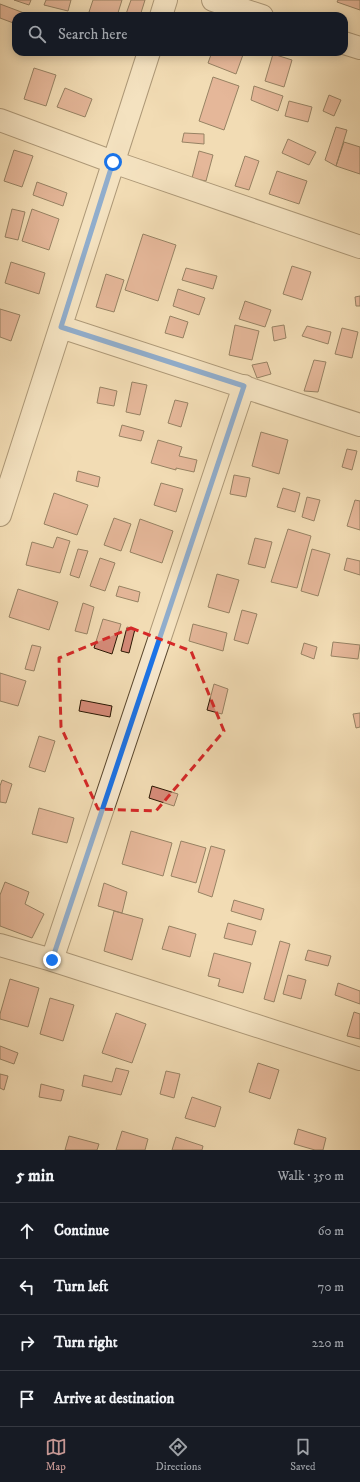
<!DOCTYPE html>
<meta charset="utf-8">
<style>
body{margin:0;font-family:"IM FELL DW Pica",serif;background:#242831;color:#f1f3f6}
.stop{position:absolute;width:12px;height:12px;margin:-9px;border:3px solid #1a73e8;border-radius:50%;background:#fff}
.stop.end{background:#1a73e8;border-color:#fff;box-shadow:0 1px 4px #0008}
.list{margin:0;padding:0;list-style:none}
h2{display:flex;justify-content:space-between;align-items:center;height:52px;margin:0;padding:0 16px;font-size:17px}
h2 small{font-size:13px;font-weight:400;color:#9ea1a6}
.list li{display:grid;grid-template-columns:26px 1fr auto;gap:12px;align-items:center;box-sizing:border-box;height:56px;padding:0 16px;border-top:1px solid #363941}
.list b{display:block;font-size:15px;white-space:nowrap}
.list em{font-size:13px;font-style:normal;color:#9ea1a6}
.icon{flex:none;width:22px;height:22px;fill:none;stroke:currentColor;stroke-width:2;stroke-linecap:round;stroke-linejoin:round}
.map{position:relative;flex:none;width:360px;height:1150px;overflow:hidden}
.search{position:absolute;background:#171b24;box-shadow:0 2px 10px #0003;left:12px;right:12px;top:12px;height:44px;display:flex;align-items:center;gap:10px;box-sizing:border-box;padding:0 14px;border-radius:12px;color:#9ea1a6;font-size:15px}
.sheet{height:276px;background:#171b24}
nav{display:flex;justify-content:space-around;align-items:center;box-sizing:border-box;height:56px;border-top:1px solid #363941;background:#171b24;font-size:11px;color:#9ea1a6}
nav a{display:grid;justify-items:center;gap:2px}
nav .on{color:#c59692}
.map>svg:first-child{display:block}
</style>
<div class="map">
<svg width="360" height="1150" viewBox="0 0 360 1150">
<rect width="100%" height="100%" fill="#f2dcb4"/>
<filter id="stains"><feTurbulence type="fractalNoise" baseFrequency=".005" numOctaves="4"/><feColorMatrix values="0 0 0 0 .2 0 0 0 0 .09 0 0 0 0 .02 0 0 0 .5 -.17"/></filter>
<radialGradient id="worn" r=".72"><stop offset=".6" stop-color="#630" stop-opacity="0"/><stop offset="1" stop-color="#630" stop-opacity=".3"/></radialGradient>
<path fill="#d68b79" stroke="#281501" d="M14,0H31L29,5Z
M46,0H71L68,11L44,5Z
M93,0H122L117,16H104L89,12Z
M131,0H145L140,16H132L126,14Z
M338,0H360V10L337,2Z
M0,4L24,13L23,16H16V24L0,18Z
M212,52H244L236,74L208,63Z
M273,54L292,60L284,87L265,81Z
M34,68L56,75L46,106L24,99Z
M213,77L239,86L224,130L199,121Z
M254,86L283,96L278,111L251,100Z
M65,88L92,99L85,117L57,107Z
M329,95L341,100L334,116L323,111Z
M289,101L312,107L308,122L285,116Z
M336,127L347,130L336,166L325,160Z
M184,133L204,134V144L182,142Z
M288,139L316,152L309,165L282,153Z
M344,142L360,147V174L336,166Z
M14,150L33,156L22,187L4,181Z
M199,151L213,155L206,181L192,178Z
M245,156L259,161L249,190L235,186Z
M277,171L307,181L299,204L269,194Z
M37,182L67,193L63,206L33,195Z
M12,209L25,212L18,240L5,237Z
M32,209L59,219L49,250L22,241Z
M143,234L176,245L158,301L125,290Z
M11,262L45,273L39,294L5,283Z
M292,266L311,272L302,300L283,294Z
M186,268L217,276L213,289L182,280Z
M106,274L124,280L114,312L96,307Z
M178,289L205,298L199,315L173,306Z
M360,296V306H356L355,297Z
M245,301L271,310L265,327L239,319Z
M0,309L20,315L11,341L0,337Z
M170,316L188,322L183,338L165,333Z
M235,325L259,331L252,360L229,355Z
M284,325L286,338L274,341L272,327Z
M307,326L331,332L328,344L302,336Z
M342,328L358,332L352,358L335,354Z
M314,360L326,362L318,392L304,391Z
M267,362L271,374L257,378L252,365Z
M132,382L147,385L140,415L126,412Z
M100,387L117,391L114,406L97,403Z
M175,400L188,403L181,427L168,423Z
M122,425L144,431L141,441L119,436Z
M261,432L288,440L279,474L252,466Z
M158,440L182,447L179,456L197,460L194,472L176,468V470L151,463Z
M347,449L357,451L352,470L342,467Z
M78,471L100,477L98,487L76,481Z
M234,475L250,478L246,497L230,494Z
M161,483L183,489L176,512L154,505Z
M283,488L300,493L295,512L277,507Z
M54,493L88,505L77,535L44,524Z
M307,497L320,500L314,521L302,517Z
M355,500L360,501V530L347,526Z
M114,518L131,524L121,551L104,545Z
M140,519L173,531L162,563L130,552Z
M288,529L311,536L297,588L271,582Z
M57,537L70,541L60,573L26,565L32,542L53,548Z
M255,538L272,542L265,568L248,564Z
M78,549L88,551L79,578L70,575Z
M312,549L330,554L318,596L301,591Z
M100,558L115,563L105,591L90,586Z
M347,558L360,561V575L344,570Z
M217,574L239,580L229,613L208,607Z
M119,586L140,592L138,602L116,596Z
M18,589L58,602L49,630L9,617Z
M83,603L94,607L87,634L75,631Z
M242,610L257,614L248,644L234,640Z
M103,619L121,624L112,654L94,648Z
M193,624L227,633L223,651L189,641Z
M127,627L135,629L129,653L121,651Z
M333,642L360,645L358,659L331,656Z
M304,643L317,647L314,659L301,654Z
M32,645L41,647L34,671L25,669Z
M0,673L26,681L18,706L0,701Z
M214,684L228,689L222,714L207,710Z
M81,700L112,706L110,717L79,711Z
M360,713V727L356,728L353,714Z
M39,736L55,741L45,772L29,767Z
M2,780L12,784L6,803L0,802V786Z
M152,786L178,794L174,806L149,798Z
M39,808L74,818L67,843L32,834Z
M131,831L172,843L163,876L122,864Z
M181,841L206,848L196,883L171,876Z
M211,846L225,850L212,897L198,892Z
M5,882L29,892L25,904L44,914L32,938L0,926V895Z
M104,883L127,892L122,913L98,906Z
M234,900L264,909L261,920L231,911Z
M114,911L143,919L132,960L104,951Z
M228,923L256,931L252,945L224,938Z
M169,926L196,934L190,957L162,949Z
M280,941L290,944L274,1002L264,999Z
M308,950L331,956L328,966L305,960Z
M214,953L251,963L243,993L218,986L220,979L208,976Z
M288,975L306,980L301,999L283,994Z
M10,979L39,988L28,1027L0,1019V1014Z
M338,983L360,991V1004L335,995Z
M50,998L74,1005L63,1041L40,1034Z
M354,1012L360,1014V1039L347,1036Z
M116,1013L146,1024L132,1063L102,1053Z
M0,1046L18,1053L14,1064L0,1059Z
M258,1063L279,1070L270,1099L249,1092Z
M116,1068L129,1071L121,1095L82,1086L84,1075L112,1082Z
M166,1071L180,1074L174,1098L160,1094Z
M0,1074L8,1076L4,1090L0,1088Z
M41,1084L64,1090L61,1101L39,1097Z
M192,1097L221,1107L215,1127L185,1118Z
M298,1129L326,1138L323,1150H315L294,1144Z
M122,1131L148,1139L145,1150H116Z
M69,1136L99,1144L97,1150H65Z
M176,1137L203,1146L202,1150H172Z"/>
<g fill="none" stroke-linecap="round" stroke-linejoin="round">
<g stroke="#5a472e" stroke-width="24">
<path id="minor" d="M213,0L262,16
M161,16L166,0
M344,43L360,48
M0,120L113,162L360,247
M61,327L360,425
M0,515L149,52
M0,945L52,960L360,1059
M52,960L244,386"/>
</g>
<use href="#minor" stroke="#f7e8ce" stroke-width="22"/>
</g>
<g fill="none" stroke-linecap="round" stroke-linejoin="round">
<path stroke="#1a73e8" stroke-width="5" d="M52,960L244,386L61,327L113,162"/>
</g>
<path d="M0 0H360V1150H0ZM131,628L191,651L224,731L156,811L98,809L61,727L59,658Z" fill="#f2dcb4" fill-opacity=".55" fill-rule="evenodd"/>
<path fill="none" stroke="#d62828" stroke-width="3" stroke-dasharray="8 5" stroke-linejoin="round" d="M131,628L191,651L224,731L156,811L98,809L61,727L59,658Z"/>
<rect width="100%" height="100%" filter="url(#stains)"/>
<rect width="100%" height="100%" fill="url(#worn)"/>
</svg>
<div class="stop" style="left:113px;top:162px"></div>
<div class="stop end" style="left:52px;top:960px"></div>
<div class="search"><svg class="icon" aria-label="search" viewBox="0 0 24 24"><circle cx="10" cy="10" r="6"/><path d="M15 15l6 6"/></svg>Search here</div>
</div>
<section class="sheet">
<h2>5 min<small>Walk · 350 m</small></h2>
<ul class="list">
<li><svg class="icon" aria-label="ahead" viewBox="0 0 24 24"><path d="M12 20V5M6 11l6-6 6 6"/></svg><div><b>Continue</b></div><em>60 m</em></li>
<li><svg class="icon" aria-label="left" viewBox="0 0 24 24"><path d="M17 20v-9H6M10 6l-5 5 5 5"/></svg><div><b>Turn left</b></div><em>70 m</em></li>
<li><svg class="icon" aria-label="right" viewBox="0 0 24 24"><path d="M7 20v-9h11M14 6l5 5-5 5"/></svg><div><b>Turn right</b></div><em>220 m</em></li>
<li><svg class="icon" aria-label="arrive" viewBox="0 0 24 24"><path d="M6 21V4h12l-3 4 3 4H6"/></svg><div><b>Arrive at destination</b></div></li>
</ul>
</section>
<nav>
<a class="on"><svg class="icon" aria-label="map" viewBox="0 0 24 24"><path d="M3 6l6-2 6 2 6-2v14l-6 2-6-2-6 2zM9 4v14M15 6v14"/></svg>Map</a>
<a><svg class="icon" aria-label="directions" viewBox="0 0 24 24"><path d="M12 3l9 9-9 9-9-9zM9 14v-3h6M13 9l2 2-2 2"/></svg>Directions</a>
<a><svg class="icon" aria-label="saved" viewBox="0 0 24 24"><path d="M7 4h10v16l-5-4-5 4z"/></svg>Saved</a>
</nav>
